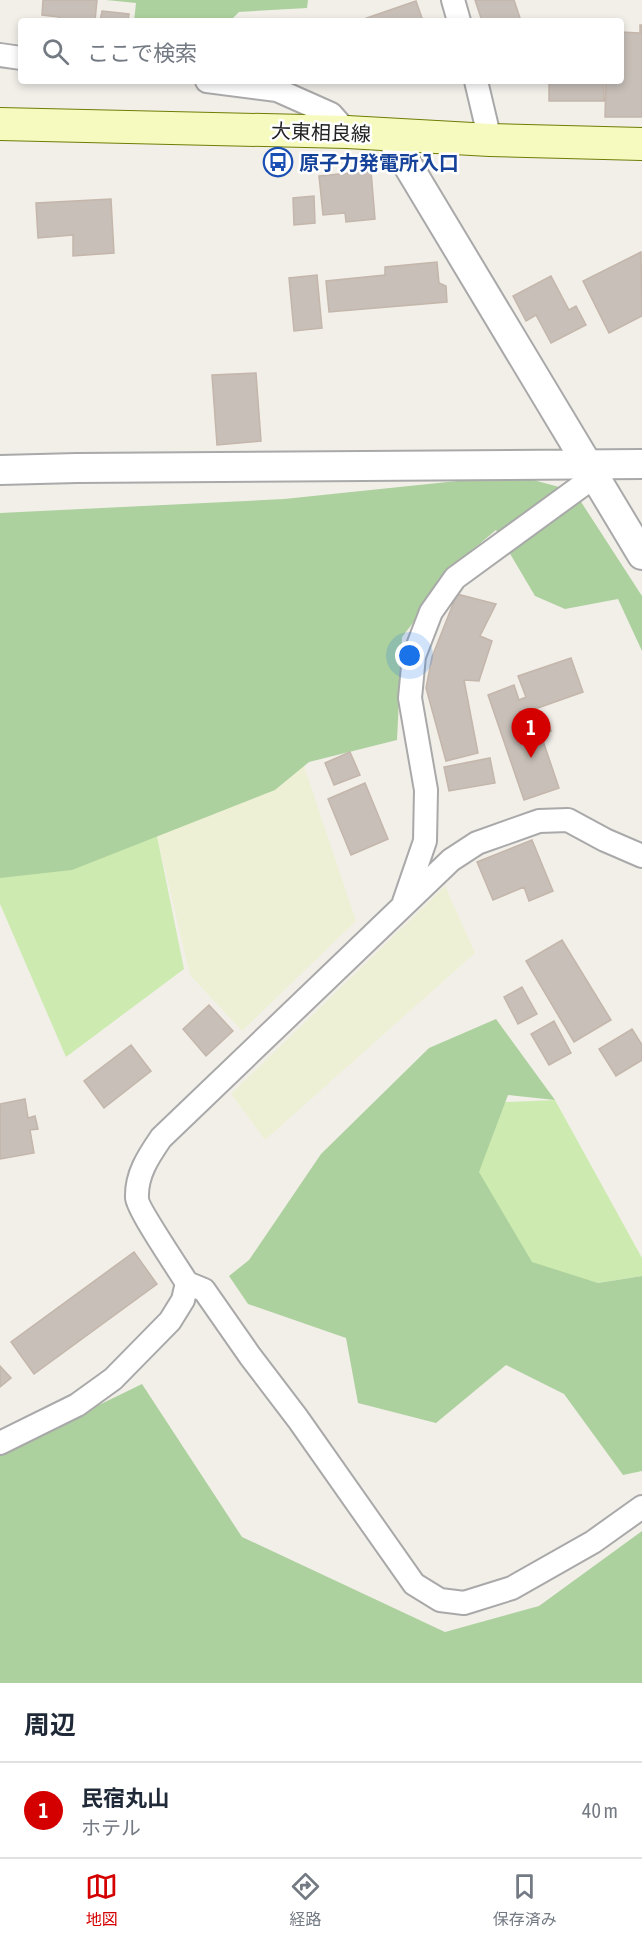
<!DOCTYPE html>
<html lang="ja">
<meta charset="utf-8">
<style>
body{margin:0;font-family:"Asap Condensed","Noto Sans JP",sans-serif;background:#f6f6f7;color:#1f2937}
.you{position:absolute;left:410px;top:656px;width:21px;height:21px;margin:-15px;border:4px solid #fff;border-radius:50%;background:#1a73e8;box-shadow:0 0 0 9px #1a73e833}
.badge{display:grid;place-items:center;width:39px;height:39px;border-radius:50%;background:#d40000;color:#fff;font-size:20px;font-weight:700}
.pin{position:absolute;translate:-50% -50px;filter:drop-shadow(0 2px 3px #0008)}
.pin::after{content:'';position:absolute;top:32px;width:21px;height:18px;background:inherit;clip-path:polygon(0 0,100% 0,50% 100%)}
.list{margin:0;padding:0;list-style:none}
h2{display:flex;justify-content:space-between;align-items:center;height:78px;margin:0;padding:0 24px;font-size:26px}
h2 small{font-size:20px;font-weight:400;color:#747a83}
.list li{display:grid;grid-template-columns:39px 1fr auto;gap:18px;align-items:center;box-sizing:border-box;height:96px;padding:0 24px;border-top:2px solid #e0e1e3}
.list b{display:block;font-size:22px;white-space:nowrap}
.list p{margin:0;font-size:20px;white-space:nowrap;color:#747a83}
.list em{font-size:20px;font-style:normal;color:#747a83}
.icon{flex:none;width:33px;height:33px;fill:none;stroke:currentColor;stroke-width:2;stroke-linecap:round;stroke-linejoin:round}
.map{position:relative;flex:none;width:642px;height:1683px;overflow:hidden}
.search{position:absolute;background:#fff;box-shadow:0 3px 9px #0003;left:18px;right:18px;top:18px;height:66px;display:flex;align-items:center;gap:15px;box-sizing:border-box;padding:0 21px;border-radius:6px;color:#747a83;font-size:22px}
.sheet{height:174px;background:#fff}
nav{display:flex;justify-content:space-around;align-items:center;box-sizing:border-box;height:84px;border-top:2px solid #e0e1e3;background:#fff;font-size:16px;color:#747a83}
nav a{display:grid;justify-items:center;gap:3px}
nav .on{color:#d40000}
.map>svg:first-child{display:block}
</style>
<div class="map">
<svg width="642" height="1683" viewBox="0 0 642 1683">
<rect width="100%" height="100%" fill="#f2efe9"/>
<path fill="#eef0d5" d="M304,766L356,921L242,1031L190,975L157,836Z
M445,886L475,953L265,1140L231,1094Z"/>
<path fill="#cdebb0" d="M157,836L184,969L66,1057L0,904V877Z
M555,1100L642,1258V1276L598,1283L532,1268L471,1177L505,1102Z"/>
<path fill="#add19e" d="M106,0H308L307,8L239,12L230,21H134L136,3Z
M515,475L574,491L642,596V651L618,599L565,609L535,596L496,530L465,556L402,637L397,740L309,762L275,790L72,870L0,878V513L284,499Z
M496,1019L555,1100L508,1095L479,1172L532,1262L598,1283L642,1276V1471L623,1475L564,1394L506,1365L436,1423L358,1403L346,1338L248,1304L229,1276L249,1260L321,1154L429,1048Z
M142,1384L242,1537L445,1632L539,1606L642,1531V1683H0V1453Z"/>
<path fill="#c7bfb8" stroke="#c4b6ab" stroke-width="1.5" d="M43,0H97L95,21H61L59,17L42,15Z
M475,0H514L521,21H482Z
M416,1L423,21H358Z
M102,11L129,14L128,21H100Z
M640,25H642V117H605L606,81H621V32L640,33Z
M549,81H604V101H549Z
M371,171L375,219L346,222L345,213L323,215L319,176Z
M314,196L315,223L294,225L293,198Z
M111,199L114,253L73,256V235L38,238L36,203Z
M641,252L642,316L609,333L583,281Z
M437,262L439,283L446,286L447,302L329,312L326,281L385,275V267Z
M317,275L322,328L294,331L289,278Z
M551,276L569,310L576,306L586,325L551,343L536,315L526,321L513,296Z
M256,373L261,441L217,445L212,375Z
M457,594L496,604L480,636L492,641L479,681L464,680L478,753L446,761L426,688L432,657Z
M571,658L583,692L535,709L540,724L548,721L551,731L541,735L559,788L524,800L488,695L514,685L519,700L526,697L518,676Z
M350,752L360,775L334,785L325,763Z
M490,758L495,783L449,791L444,767Z
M365,783L388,839L351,855L328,799Z
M532,840L553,891L529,901L524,887L493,900L477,862Z
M562,940L611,1020L574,1042L526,961Z
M522,987L537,1014L518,1024L504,997Z
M209,1005L233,1031L206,1056L183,1029Z
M554,1021L571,1053L549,1065L531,1034Z
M632,1029L642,1045V1060L616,1076L599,1049Z
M131,1045L151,1071L104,1108L84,1081Z
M25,1099L28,1118L35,1116L38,1129L30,1130L34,1153L0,1159V1104Z
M134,1252L157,1284L34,1374L11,1342Z
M0,1366L11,1378L0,1387Z"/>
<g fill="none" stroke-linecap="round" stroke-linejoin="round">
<g stroke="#a9a9a9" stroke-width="26">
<path id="minor" d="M453,0L459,21
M0,55L21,58
M207,81L277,90L331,114L347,132
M476,81L490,140
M404,902L425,841L426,790L410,698L414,656L431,612L455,578L595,476
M187,1283L204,1290L250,1356L298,1419L414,1584L440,1600L464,1603L512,1588L593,1542L642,1507
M0,1443L77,1405L113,1379L170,1321L183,1300L187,1283C179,1270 137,1208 137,1198C136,1175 148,1157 161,1138L451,860L477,843L539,821L568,820L605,840L642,856"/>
</g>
<g stroke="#a9a9a9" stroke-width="32">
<path id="tertiary" d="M389,134L642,555
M0,470L77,468L642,464"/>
</g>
<g stroke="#707d05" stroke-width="34">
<path id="secondary" d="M0,124L347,132L490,140L642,144"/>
</g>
<use href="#minor" stroke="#fff" stroke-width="22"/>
<use href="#tertiary" stroke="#fff" stroke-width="28"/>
<use href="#secondary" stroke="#f7fabf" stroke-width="32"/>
</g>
<defs>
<g id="bus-ring" transform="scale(1.5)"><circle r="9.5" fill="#fff" stroke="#1a4fb4" stroke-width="1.5"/><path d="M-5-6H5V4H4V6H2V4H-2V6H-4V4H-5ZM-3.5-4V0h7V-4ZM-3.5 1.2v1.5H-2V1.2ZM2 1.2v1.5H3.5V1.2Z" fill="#1a4fb4"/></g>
</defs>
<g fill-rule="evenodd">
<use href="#bus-ring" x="278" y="162"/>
</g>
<g text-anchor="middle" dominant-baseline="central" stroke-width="5" stroke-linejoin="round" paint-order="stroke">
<g font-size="20" fill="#222" stroke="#fff">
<text transform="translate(321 132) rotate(2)">大東相良線</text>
</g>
<g font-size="20" font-weight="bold" fill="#164399" stroke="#fff" text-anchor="start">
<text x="299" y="162">原子力発電所入口</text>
</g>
</g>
</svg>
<div class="you"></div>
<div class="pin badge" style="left:531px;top:758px">1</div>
<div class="search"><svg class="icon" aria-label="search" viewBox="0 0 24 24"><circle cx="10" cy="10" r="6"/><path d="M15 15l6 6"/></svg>ここで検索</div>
</div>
<section class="sheet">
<h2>周辺<small></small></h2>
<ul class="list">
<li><span class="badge">1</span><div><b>民宿丸山</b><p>ホテル</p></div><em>40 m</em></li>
</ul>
</section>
<nav>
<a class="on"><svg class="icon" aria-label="map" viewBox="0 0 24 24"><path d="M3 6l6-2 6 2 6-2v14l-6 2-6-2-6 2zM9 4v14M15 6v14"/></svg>地図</a>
<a><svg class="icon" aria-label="directions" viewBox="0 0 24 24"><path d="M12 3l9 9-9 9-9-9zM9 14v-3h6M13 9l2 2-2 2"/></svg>経路</a>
<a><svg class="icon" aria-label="saved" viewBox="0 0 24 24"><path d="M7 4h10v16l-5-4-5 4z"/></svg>保存済み</a>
</nav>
